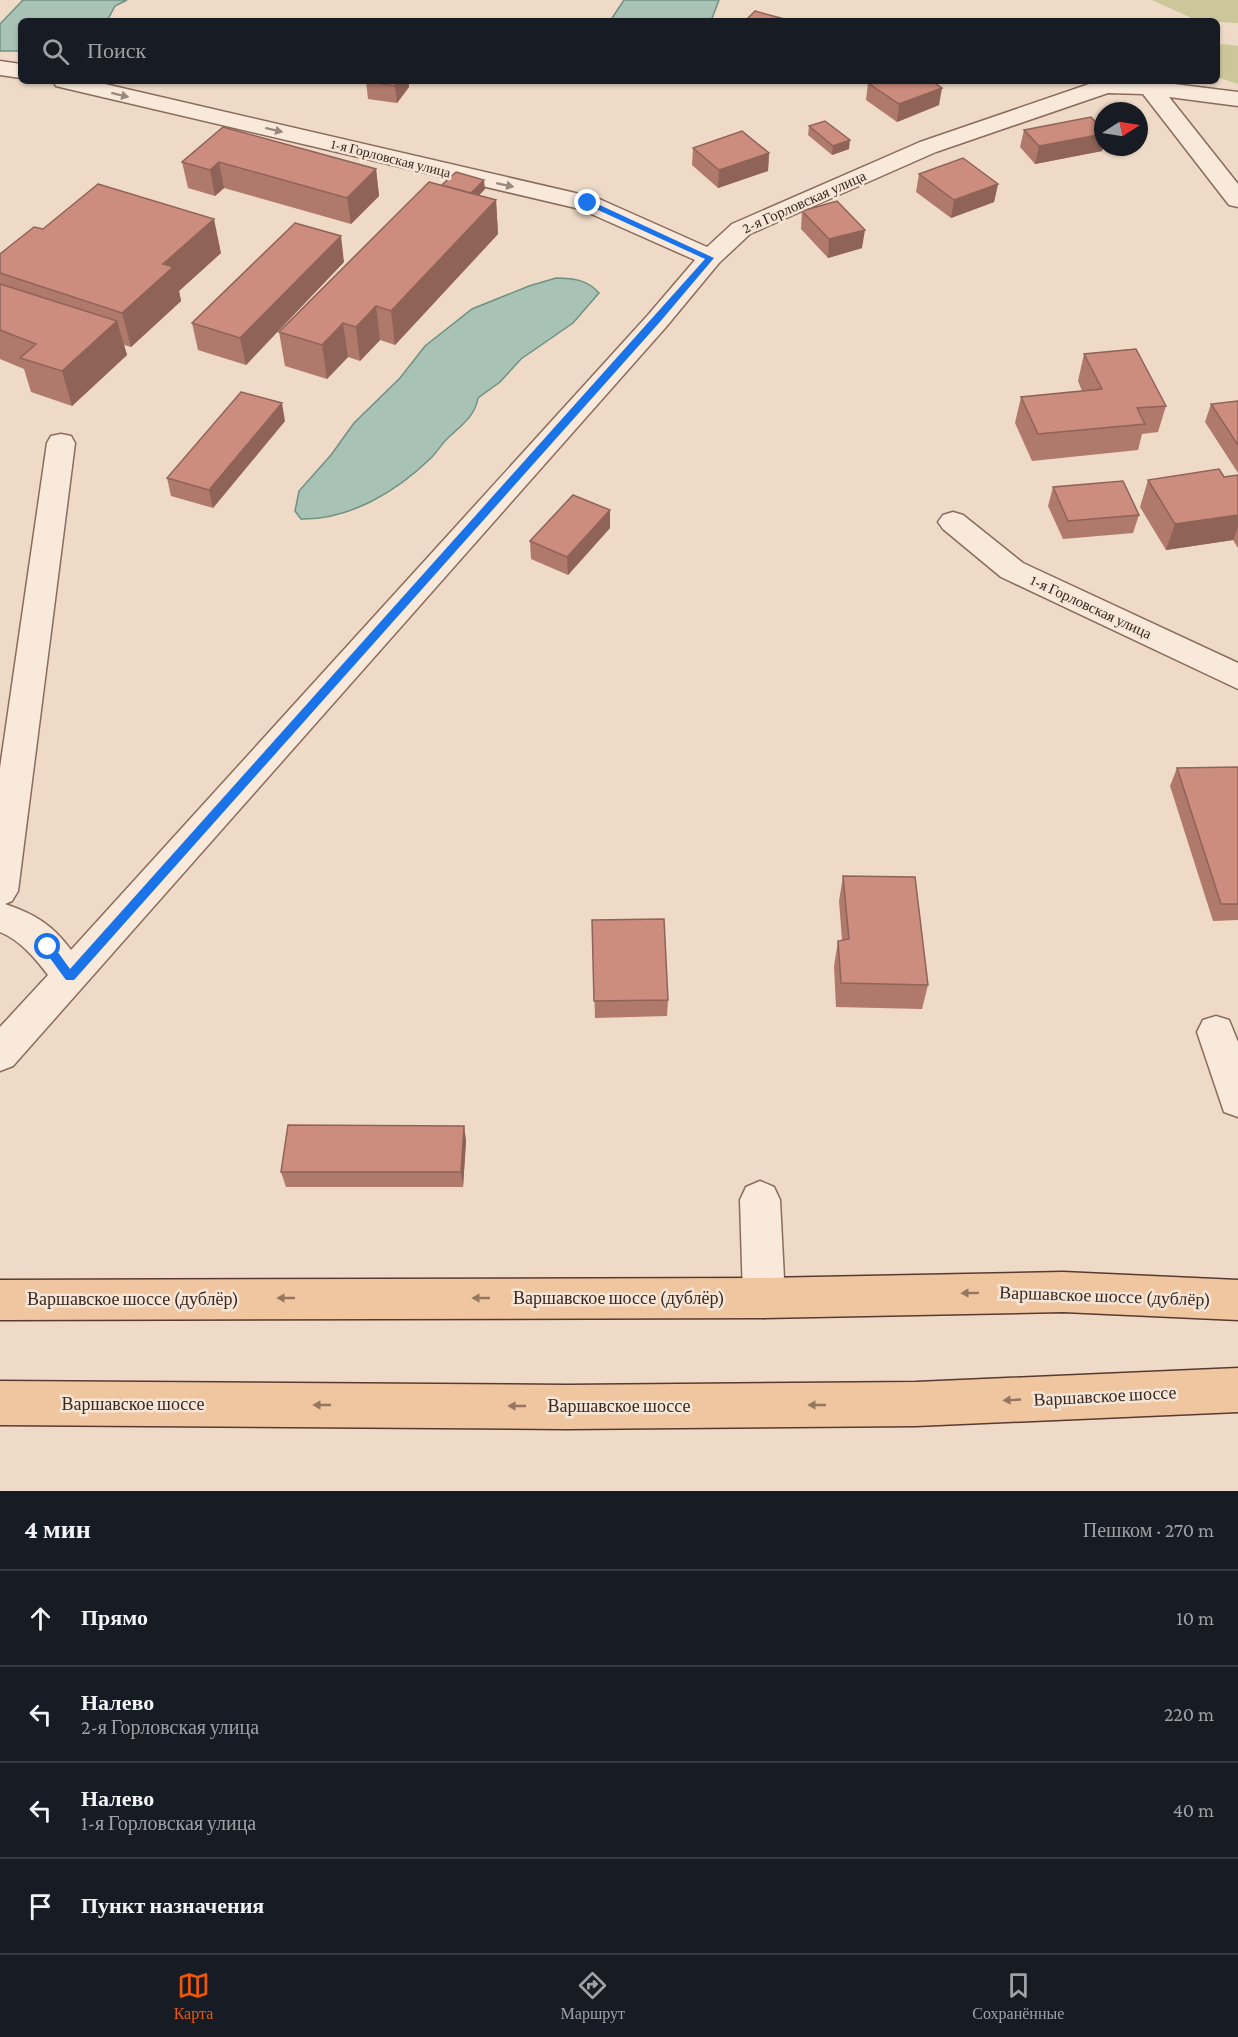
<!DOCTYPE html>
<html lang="ru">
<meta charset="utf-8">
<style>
body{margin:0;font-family:"Crimson Pro",serif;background:#242831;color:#f1f3f6}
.compass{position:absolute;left:1094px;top:102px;width:54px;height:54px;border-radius:50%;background:#171b24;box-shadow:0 2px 4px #0004;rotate:78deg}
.stop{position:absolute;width:18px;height:18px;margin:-14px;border:4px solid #1a73e8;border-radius:50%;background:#fff}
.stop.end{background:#1a73e8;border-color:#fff;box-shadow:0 2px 6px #0008}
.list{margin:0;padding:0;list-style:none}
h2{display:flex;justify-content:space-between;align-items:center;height:78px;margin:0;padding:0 24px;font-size:26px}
h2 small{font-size:20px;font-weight:400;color:#9ea1a6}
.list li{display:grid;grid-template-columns:39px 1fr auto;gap:18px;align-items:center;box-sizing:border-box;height:96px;padding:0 24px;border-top:2px solid #363941}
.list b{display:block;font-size:22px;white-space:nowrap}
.list p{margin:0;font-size:20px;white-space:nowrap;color:#9ea1a6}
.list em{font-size:20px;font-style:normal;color:#9ea1a6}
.icon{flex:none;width:33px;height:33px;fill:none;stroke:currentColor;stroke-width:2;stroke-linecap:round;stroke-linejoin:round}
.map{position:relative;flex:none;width:1238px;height:1491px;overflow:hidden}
.search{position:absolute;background:#171b24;box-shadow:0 2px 4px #0004;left:18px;right:18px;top:18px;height:66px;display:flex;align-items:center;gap:15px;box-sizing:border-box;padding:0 21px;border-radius:9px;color:#9ea1a6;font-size:22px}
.sheet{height:462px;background:#171b24}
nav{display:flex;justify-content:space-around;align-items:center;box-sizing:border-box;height:84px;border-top:2px solid #363941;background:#171b24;font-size:16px;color:#9ea1a6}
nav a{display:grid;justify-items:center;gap:3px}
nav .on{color:#ea580c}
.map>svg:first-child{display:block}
</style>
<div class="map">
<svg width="1238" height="1491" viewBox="0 0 1238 1491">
<rect width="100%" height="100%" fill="#eedac7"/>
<path fill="#ccc79b" d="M1143,0H1238V23L1198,21L1152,0Z
M1223,44L1238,46V84L1217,77V46Z"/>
<path fill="#a8c2b5" stroke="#6f9181" stroke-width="1.5" d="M23,0H127L115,6L107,21H21V51H0V24Z
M624,0H719L711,21H610Z
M556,278C573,278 588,280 599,293L573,323L521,359L500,382L478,398C475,416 462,425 449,437C442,443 438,451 431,458C397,491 350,520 301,519L295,511L299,491L331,455L354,423L400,378L425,346L472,309L529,286Z"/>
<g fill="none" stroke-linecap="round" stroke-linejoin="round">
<g stroke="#8a6b5c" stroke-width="3">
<path id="minor" d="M0,61L21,64V78L0,75Z
M53,81H92L597,198L707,247L732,224L920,142L1098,81H1150L1238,92V106L1169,97L1238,184V207L1229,205L1143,94L1108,93L936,152L750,234L719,263L666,327L13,1066L0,1071V1027L48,975C35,958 20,940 0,932V768L47,443L51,436L61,434L71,436L75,443L18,891L12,901L5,904C34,914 52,924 71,950L648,315L695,260L580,209L64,88L56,86Z
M953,512L963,515L1023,563L1238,663V689L1001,577L943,529L938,522L943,515Z
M1216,1016L1229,1020L1238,1042V1117L1224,1112L1197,1032L1203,1020Z
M760,1181L774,1187L780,1200L785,1298L779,1312L764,1318L749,1312L743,1298L740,1200L746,1187Z"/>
</g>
<g stroke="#583a30" stroke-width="3">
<path id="major" d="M1063,1272L1238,1280V1320L1063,1312L764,1318L0,1320V1280L764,1278Z
M1238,1368V1412L916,1426L567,1429L0,1425V1381L567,1385L916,1382Z"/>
</g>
<use href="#minor" fill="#f9e9db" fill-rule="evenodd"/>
<use href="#major" fill="#f0c6a0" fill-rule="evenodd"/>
</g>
<path fill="#af796c" d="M366,81H408L409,87L397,103L368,99Z
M868,83L939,105L897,122L866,100Z
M809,126L849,149L832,155L808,135Z
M223,127L376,169L379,196L351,224L224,188L215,196L188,188L182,162Z
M1024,130L1102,151L1035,164L1020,147Z
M693,148L769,153L768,171L718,188L692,165Z
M919,174L998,184L994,202L951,218L916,192Z
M442,185L485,189L478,196L496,200L498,234L395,345L380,340L360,361L348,357L327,379L285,366L279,332Z
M802,211L862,248L828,258L801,229Z
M43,229L221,253L179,291L181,301L131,347L124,345L127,355L72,406L31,392L24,369L0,359V254Z
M344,262L246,365L198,350L192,323Z
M1084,354L1166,406L1158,432L1142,434L1138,450L1032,461L1015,423L1021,397L1082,391L1078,381Z
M1238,401V473L1205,422L1211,404Z
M285,421L213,508L171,496L167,478Z
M1238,475V548L1233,540L1166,550L1140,507L1148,480L1224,477Z
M1053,487L1139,515L1133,533L1063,539L1048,506Z
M610,510V528L568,575L531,559L530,541Z
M1238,767V920L1213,921L1170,786L1177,768Z
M843,876L928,985L922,1009L836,1007L834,966L838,941L842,940L839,901Z
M592,920L668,1000L667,1016L595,1018Z
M464,1126L466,1141L463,1187H286L281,1172Z"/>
<path fill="#8f6358" d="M398,81H408L409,87L397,103L395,86Z
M942,88L939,105L897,122L899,104Z
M1103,134V147L1102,151L1035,164L1039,146Z
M850,140L849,149L832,155L833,146Z
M769,153L768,171L718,188L719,170Z
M219,162L224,188L215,196L210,170Z
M376,169L379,196L351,224L347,198Z
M484,180L485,189L470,205L469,195Z
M998,184L994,202L951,218L954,200Z
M496,200L498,234L395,345L391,311Z
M214,219L221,253L179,291L181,301L131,347L122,313L163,264Z
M865,230L862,248L828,258L829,239Z
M341,236L344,262L246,365L240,338Z
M376,306L380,340L360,361L356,327Z
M117,321L127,355L72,406L62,371Z
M343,323L348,357L327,379L322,345Z
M282,403L285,421L213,508L209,490Z
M610,510V528L568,575L567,557Z
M1238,515V527L1233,540L1166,550L1175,524Z
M464,1126L466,1141L463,1187L461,1172Z"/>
<path fill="#cc8d7e" stroke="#8f6358" stroke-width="1.5" d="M755,11L784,19L782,21H745Z
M366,81H398L395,86Z
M873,81H932L942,88L899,104L868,83Z
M1091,117L1103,130V134L1039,146L1024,130Z
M825,121L850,140L833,146L809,126Z
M223,127L376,169L347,198L219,162L210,170L182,162Z
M742,131L769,153L719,170L693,148Z
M963,158L998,184L954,200L919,174Z
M456,172L484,180L471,193L442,185Z
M429,182L496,200L391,311L376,306L356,327L343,323L322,345L279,332Z
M98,184L214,219L163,264L173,267L122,313L0,273V254L34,227L43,229Z
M837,201L865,230L829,239L802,211Z
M295,223L341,236L240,338L192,323Z
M0,284L117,321L62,371L20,358L36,344L0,330Z
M1136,349L1166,406L1137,408L1145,424L1038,434L1021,397L1102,389L1084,354Z
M241,392L282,403L209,490L167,478Z
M1238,401V445L1211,404Z
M1219,469L1224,477L1238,475V515L1175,524L1148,480Z
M1123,481L1139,515L1068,521L1053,487Z
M573,495L610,510L567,557L530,541Z
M1238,767V904H1221L1177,768Z
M843,876L915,877L928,985L841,983L838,941L849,939Z
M664,919L668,1000L594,1001L592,920Z
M288,1125L464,1126L461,1172H281Z"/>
<defs><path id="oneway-solid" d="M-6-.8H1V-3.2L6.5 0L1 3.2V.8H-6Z" transform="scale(1.5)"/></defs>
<g fill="#9a887e">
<use href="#oneway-solid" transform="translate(120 95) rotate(14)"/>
<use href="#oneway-solid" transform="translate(274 130) rotate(14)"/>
<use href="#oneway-solid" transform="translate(505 185) rotate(12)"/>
</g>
<g fill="#957660">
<use href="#oneway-solid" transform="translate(970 1293) rotate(179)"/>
<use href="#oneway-solid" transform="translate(286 1298) rotate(180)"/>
<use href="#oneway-solid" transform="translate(481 1298) rotate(180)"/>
<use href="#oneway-solid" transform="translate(1012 1400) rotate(177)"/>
<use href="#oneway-solid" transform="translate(322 1405) rotate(-180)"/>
<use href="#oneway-solid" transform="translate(817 1405) rotate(180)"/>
<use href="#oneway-solid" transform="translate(517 1406) rotate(-180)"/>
</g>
<path fill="#1a73e8" d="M585,201H591L714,258L659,323L74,980H66L44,950V944H52L70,969L705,259L585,204Z"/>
<g text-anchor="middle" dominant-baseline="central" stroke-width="5" stroke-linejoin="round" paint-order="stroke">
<g font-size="14" fill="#3a2720" stroke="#f6e6d7">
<text transform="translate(391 158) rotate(14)">1-я Горловская улица</text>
</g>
<g font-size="15" fill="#3a2720" stroke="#f6e6d7">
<text transform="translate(804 202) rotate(-24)">2-я Горловская улица</text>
<text transform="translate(1091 607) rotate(25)">1-я Горловская улица</text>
</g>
<g font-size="18" fill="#3a2720" stroke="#f6e6d7">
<text transform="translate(1105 1296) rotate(2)">Варшавское шоссе (дублёр)</text>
<text x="619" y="1298">Варшавское шоссе (дублёр)</text>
<text x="133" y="1299">Варшавское шоссе (дублёр)</text>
<text transform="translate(1105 1396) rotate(-3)">Варшавское шоссе</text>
<text x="133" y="1404">Варшавское шоссе</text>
<text x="619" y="1406">Варшавское шоссе</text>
</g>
</g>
</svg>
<svg class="compass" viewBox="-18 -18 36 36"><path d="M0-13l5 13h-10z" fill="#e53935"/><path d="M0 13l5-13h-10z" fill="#9ea1a6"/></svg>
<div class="stop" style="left:48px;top:947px"></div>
<div class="stop end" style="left:588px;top:203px"></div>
<div class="search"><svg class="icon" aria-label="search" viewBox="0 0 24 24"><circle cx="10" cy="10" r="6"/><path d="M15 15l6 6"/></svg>Поиск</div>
</div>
<section class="sheet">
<h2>4 мин<small>Пешком · 270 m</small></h2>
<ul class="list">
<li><svg class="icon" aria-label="ahead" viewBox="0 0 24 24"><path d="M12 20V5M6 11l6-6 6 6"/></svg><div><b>Прямо</b></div><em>10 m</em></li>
<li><svg class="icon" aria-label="left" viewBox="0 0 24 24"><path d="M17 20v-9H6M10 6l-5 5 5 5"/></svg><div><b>Налево</b><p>2-я Горловская улица</p></div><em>220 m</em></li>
<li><svg class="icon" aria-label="left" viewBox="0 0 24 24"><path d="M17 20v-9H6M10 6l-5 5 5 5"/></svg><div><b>Налево</b><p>1-я Горловская улица</p></div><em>40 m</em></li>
<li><svg class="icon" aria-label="arrive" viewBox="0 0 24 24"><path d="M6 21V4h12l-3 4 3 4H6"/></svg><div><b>Пункт назначения</b></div></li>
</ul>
</section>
<nav>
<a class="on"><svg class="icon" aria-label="map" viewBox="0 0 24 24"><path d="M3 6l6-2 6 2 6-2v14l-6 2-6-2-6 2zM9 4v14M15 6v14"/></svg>Карта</a>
<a><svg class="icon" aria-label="directions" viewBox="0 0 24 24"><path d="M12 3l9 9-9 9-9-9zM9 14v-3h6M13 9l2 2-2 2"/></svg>Маршрут</a>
<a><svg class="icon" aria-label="saved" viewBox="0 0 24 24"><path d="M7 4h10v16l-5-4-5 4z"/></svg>Сохранённые</a>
</nav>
